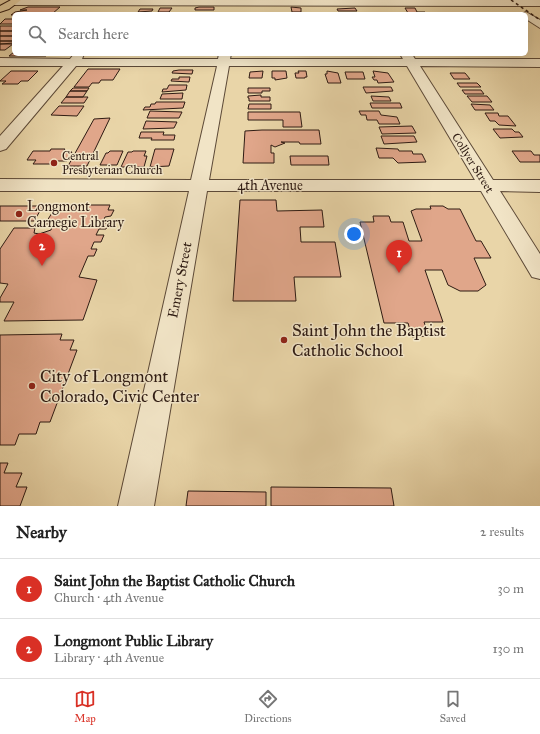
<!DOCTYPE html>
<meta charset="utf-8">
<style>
body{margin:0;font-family:"IM FELL Great Primer",serif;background:#f6f6f6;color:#222}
.you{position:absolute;left:354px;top:234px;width:14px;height:14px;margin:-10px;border:3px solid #fff;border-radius:50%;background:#1a73e8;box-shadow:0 0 0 6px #1a73e833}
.badge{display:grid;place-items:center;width:26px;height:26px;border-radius:50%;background:#d93025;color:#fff;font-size:13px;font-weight:700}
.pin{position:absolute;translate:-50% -33px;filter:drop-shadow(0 1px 2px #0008)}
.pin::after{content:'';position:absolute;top:21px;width:14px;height:12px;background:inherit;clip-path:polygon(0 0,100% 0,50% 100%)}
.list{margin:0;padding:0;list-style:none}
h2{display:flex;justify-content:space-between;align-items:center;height:52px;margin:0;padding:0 16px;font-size:17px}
h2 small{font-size:13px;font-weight:400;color:#767676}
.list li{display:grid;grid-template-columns:26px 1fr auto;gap:12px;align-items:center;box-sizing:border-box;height:60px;padding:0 16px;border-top:1px solid #e0e0e0}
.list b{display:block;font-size:15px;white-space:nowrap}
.list p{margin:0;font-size:13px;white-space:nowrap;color:#767676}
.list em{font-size:13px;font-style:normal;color:#767676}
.icon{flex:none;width:22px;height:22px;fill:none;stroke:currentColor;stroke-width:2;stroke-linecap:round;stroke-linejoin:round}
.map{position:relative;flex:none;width:540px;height:506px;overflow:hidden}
.search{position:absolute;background:#fff;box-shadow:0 4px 16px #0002;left:12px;right:12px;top:12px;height:44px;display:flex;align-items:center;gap:10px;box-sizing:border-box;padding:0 14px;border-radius:6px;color:#767676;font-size:15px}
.sheet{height:172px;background:#fff}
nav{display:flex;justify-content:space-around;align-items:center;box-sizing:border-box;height:56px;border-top:1px solid #e0e0e0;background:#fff;font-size:11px;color:#767676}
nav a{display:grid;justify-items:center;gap:2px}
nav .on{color:#d93025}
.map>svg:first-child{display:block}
</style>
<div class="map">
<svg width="540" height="506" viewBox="0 0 540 506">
<rect width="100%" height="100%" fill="#e9d5a8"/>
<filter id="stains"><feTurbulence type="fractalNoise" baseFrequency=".005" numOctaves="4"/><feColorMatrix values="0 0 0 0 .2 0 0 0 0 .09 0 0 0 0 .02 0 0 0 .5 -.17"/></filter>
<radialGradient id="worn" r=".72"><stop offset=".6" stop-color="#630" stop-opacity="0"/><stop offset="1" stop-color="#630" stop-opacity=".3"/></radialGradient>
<path fill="#e0a68a" stroke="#2e1b13" d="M28,7H60L52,14L11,15L15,12L27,10H20Z
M199,7H214V10H195V8Z
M291,7L301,8V12H292Z
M160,8H172L169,12H158Z
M355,8L357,11H338L337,9Z
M405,8H415L417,12H425L426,13H408Z
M140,9H153L152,11L138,12Z
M5,19H14V24H0Z
M0,26H14V31H0Z
M0,31H14V36H0Z
M0,36H14V41H0Z
M0,41H14V43L0,44Z
M0,44H13L5,50H0Z
M14,52V54H48L46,56H9Z
M88,69H120L113,80H101L99,83H92L89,87H74Z
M179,70H193L192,74L172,73L173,71Z
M11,71H38L28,81H21L18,84H2L6,81H0Z
M263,71L262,78H249L250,72Z
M272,71H286L287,78L275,80V78H272Z
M298,71H306L307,77H305V78H296L295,73H299Z
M327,71L338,73L341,83H328L325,74H327Z
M373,71L388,73L394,82L378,83L377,80H374L372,77H375Z
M345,72H363L365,79H347Z
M450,73H465L470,79H454Z
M179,77H190L189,82L171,81L172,79H179Z
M457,83H477L481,87H460Z
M169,85H187L186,90L162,92L163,89H167Z
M363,87H391L393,91L366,93Z
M73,88H89L87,91H70Z
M248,88H270V91H262V93H248Z
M462,90H481L484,94H465Z
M70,91H87L83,97H66Z
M183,93L182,99H160L162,94Z
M261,95V97H270V101H249V98H248V96Z
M371,96L389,97L391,101H373Z
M467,96H487L492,102H472Z
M66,97H88L84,103H61Z
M156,102H185L183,108L143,110L145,107H150L151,104H155Z
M370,103H400L402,108H372Z
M249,104H271V109H248Z
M471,104L490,105L494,110H475Z
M59,106H84L77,116L51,115Z
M150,111L182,112L179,118H147Z
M359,111H379L381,115L397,117L400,124H379L377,120H367L366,115H361Z
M248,112H300L302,127H283V120H248Z
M485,113H498L499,116H508L516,126L499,125L495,121H490Z
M110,118L87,166H68L94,119Z
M146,121L177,122L174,128L143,129Z
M412,126L416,133L382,134L379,127Z
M493,129H512L515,132H519L523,137L500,138Z
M262,130H319L321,144H300L299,142H281L285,143L275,147L271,145V153H274V163H243L245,131Z
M141,132H164L163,135H175L174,140H151L152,138H139Z
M381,136H414L417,142L384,144Z
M376,148L398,149L399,151H412L413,154H422L426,162L398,163L393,158H379Z
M51,149H65L63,152H72L67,161H53L51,164H33L36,160H27L33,151H50Z
M155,149H174L169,166L150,167Z
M110,151H123L117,165H100L106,153H108Z
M133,151H146L144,156H147L144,167H121L128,152H132Z
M512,151H531L534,155H540V162H520Z
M290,156H328L329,165H291Z
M240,200H276L277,211L322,210L324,227H300L301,242H335L341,277H294L296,301H233Z
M57,205H110L108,210H114L111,216L105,217L102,223H109L106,229H99L96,235H104L101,242H94L91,249H97L94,256H88L79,277L97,280L83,320L4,321L14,302H0V298L8,284L0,283V249L14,228H35L34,233L39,234L51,230L52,227L50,224H45Z
M0,206H43L34,221H0Z
M430,206H443L448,209H460L476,241H481L491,258H474L486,285L478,291H460L448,285L442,270H425L443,322H424L429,336L412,337L408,323H384L360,222H374L373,216H389L391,222H403L409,241H422L411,211L416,209H431Z
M62,334L60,340H74L70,350H77L50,422H40L36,434H19L15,445H0V335Z
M0,463H8L4,473H22L16,487H27L20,506H0Z
M271,487L391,488L394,506H271Z
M188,491L266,492V506H186Z"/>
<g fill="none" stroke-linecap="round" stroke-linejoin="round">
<g stroke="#5d4a38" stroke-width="2">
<path id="minor" d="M13,0H540V6L10,5L9,3L10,1Z
M526,12L540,20V28L526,19V14H522Z
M74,54H84L82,59H218L219,54H231L230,59H403L400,54H412L415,59H540V67L420,66L493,180H540V192L500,191L540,254V279L532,277L481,191H207L154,506H118L189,191H0V179L191,180L217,66H76L6,149L0,151V136L63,66H0V58L70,59ZM229,66H407L475,180H209Z"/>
</g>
<g stroke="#2e1b13" stroke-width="2">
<path id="highway" d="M11,0H21L9,9L0,12V6Z"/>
</g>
<use href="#minor" fill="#f1e4c6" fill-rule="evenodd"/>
<use href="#highway" fill="#e9d5a8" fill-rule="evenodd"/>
<path stroke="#2e1b13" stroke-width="1.5" stroke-dasharray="3 3" stroke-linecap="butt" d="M511,0L540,20"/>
</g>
<g fill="#8f2418" stroke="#f1e4c6" stroke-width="1.5">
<circle cx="54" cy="163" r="4"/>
<circle cx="19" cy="214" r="4"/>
<circle cx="284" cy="340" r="4"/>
<circle cx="32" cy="386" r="4"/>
</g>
<g text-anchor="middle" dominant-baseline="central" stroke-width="3" stroke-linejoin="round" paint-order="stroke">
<g font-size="12" fill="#2e1b13" stroke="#f1e4c6" text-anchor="start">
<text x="62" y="156">Central<tspan x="62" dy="14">Presbyterian Church</tspan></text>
</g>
<g font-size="12" fill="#2e1b13" stroke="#f1e4c6">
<text transform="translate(473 163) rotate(58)">Collyer Street</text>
</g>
<g font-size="14" fill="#2e1b13" stroke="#f1e4c6">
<text x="270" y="185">4th Avenue</text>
<text transform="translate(180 280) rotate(-79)">Emery Street</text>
</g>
<g font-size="14" fill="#2e1b13" stroke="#f1e4c6" text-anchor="start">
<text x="27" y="206">Longmont<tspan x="27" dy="16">Carnegie Library</tspan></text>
</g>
<g font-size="17" fill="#2e1b13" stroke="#f1e4c6" text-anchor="start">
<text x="292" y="330">Saint John the Baptist<tspan x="292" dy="20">Catholic School</tspan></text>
<text x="40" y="376">City of Longmont<tspan x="40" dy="20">Colorado, Civic Center</tspan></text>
</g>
</g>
<rect width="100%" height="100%" filter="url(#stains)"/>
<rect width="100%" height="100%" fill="url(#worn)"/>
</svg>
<div class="you"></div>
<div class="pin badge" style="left:399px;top:273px">1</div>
<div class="pin badge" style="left:42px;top:266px">2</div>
<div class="search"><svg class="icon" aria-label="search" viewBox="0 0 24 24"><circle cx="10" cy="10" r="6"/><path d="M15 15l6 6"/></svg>Search here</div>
</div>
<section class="sheet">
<h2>Nearby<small>2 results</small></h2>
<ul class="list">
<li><span class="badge">1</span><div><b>Saint John the Baptist Catholic Church</b><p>Church · 4th Avenue</p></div><em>30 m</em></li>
<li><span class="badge">2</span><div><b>Longmont Public Library</b><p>Library · 4th Avenue</p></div><em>130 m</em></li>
</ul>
</section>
<nav>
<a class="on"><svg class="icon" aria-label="map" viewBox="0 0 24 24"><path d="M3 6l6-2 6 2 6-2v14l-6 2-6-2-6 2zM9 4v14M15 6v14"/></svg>Map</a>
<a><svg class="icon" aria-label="directions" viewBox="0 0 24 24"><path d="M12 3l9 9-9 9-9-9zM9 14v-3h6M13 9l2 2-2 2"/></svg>Directions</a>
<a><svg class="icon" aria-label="saved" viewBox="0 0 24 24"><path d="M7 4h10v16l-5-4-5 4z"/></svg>Saved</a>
</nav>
